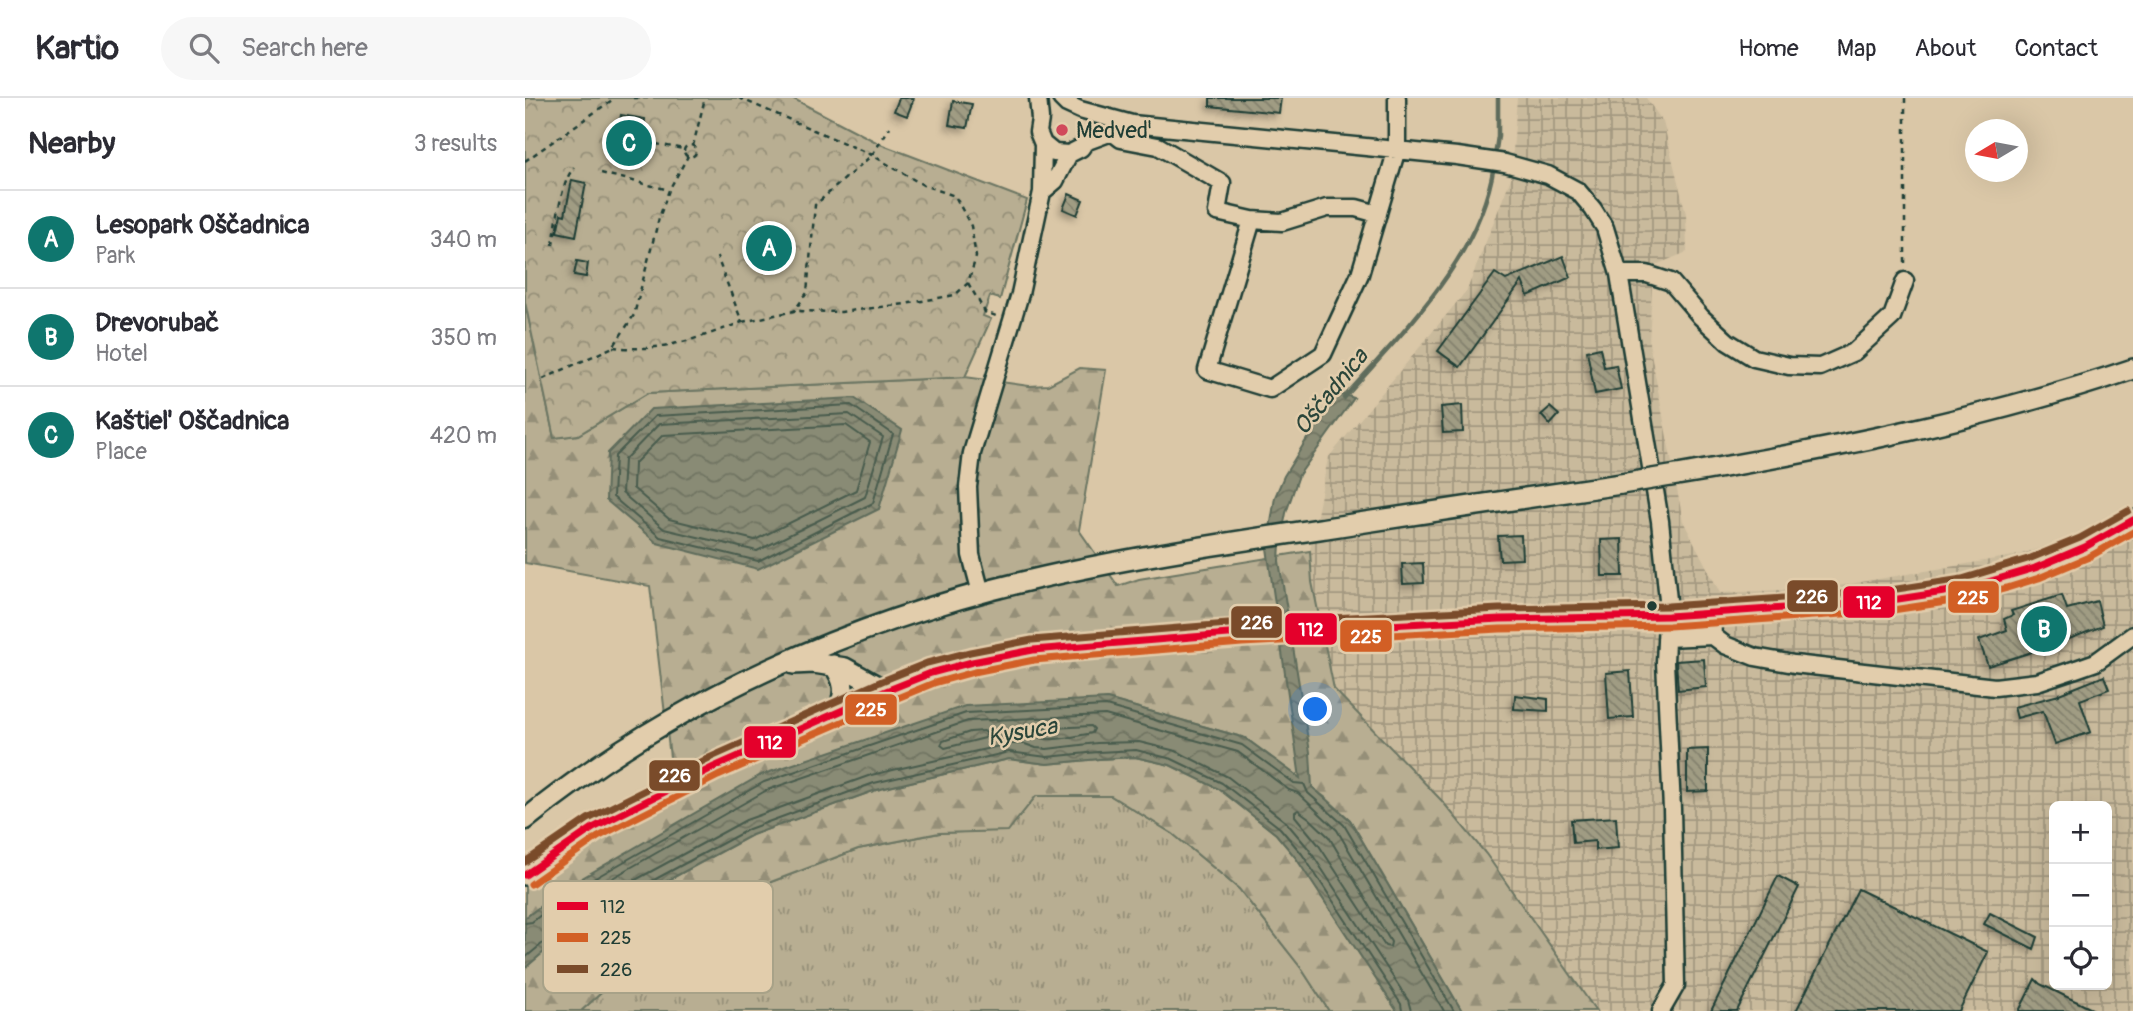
<!DOCTYPE html>
<meta charset="utf-8">
<style>
body{margin:0;font-family:Pangolin,sans-serif;background:#f7f7f7;color:#2b2b33}
.controls{position:absolute;right:21px;bottom:21px;display:grid;overflow:hidden;border-radius:10px;box-shadow:0 7px 28px #0002}
.controls button{width:63px;height:63px;display:grid;place-items:center;padding:0;border:0;border-bottom:2px solid #e1e1e2;background:#fff;color:#2b2b33;font:35px sans-serif}
.compass{position:absolute;left:1440px;top:21px;width:63px;height:63px;border-radius:50%;background:#fff;box-shadow:0 7px 28px #0002;rotate:260deg}
.you{position:absolute;left:791px;top:612px;width:24px;height:24px;margin:-18px;border:5px solid #fff;border-radius:50%;background:#1a73e8;box-shadow:0 0 0 10px #1a73e833}
.badge{display:grid;place-items:center;width:46px;height:46px;border-radius:50%;background:#0f766e;color:#fff;font-size:23px;font-weight:700}
.pin{position:absolute;translate:-50% -50%;border:4px solid #fff;box-shadow:0 2px 7px #0006}
.list{margin:0;padding:0;list-style:none}
h2{display:flex;justify-content:space-between;align-items:center;height:91px;margin:0;padding:0 28px;font-size:30px}
h2 small{font-size:23px;font-weight:400;color:#7c7c81}
.list li{display:grid;grid-template-columns:46px 1fr auto;gap:21px;align-items:center;box-sizing:border-box;height:98px;padding:0 28px;border-top:2px solid #e1e1e2}
.list b{display:block;font-size:26px;white-space:nowrap}
.list p{margin:0;font-size:23px;white-space:nowrap;color:#7c7c81}
.list em{font-size:23px;font-style:normal;color:#7c7c81}
.icon{flex:none;width:38px;height:38px;fill:none;stroke:currentColor;stroke-width:2;stroke-linecap:round;stroke-linejoin:round}
.map{position:relative;flex:none;width:1608px;height:913px;overflow:hidden}
header{display:flex;align-items:center;gap:42px;box-sizing:border-box;height:98px;padding:0 35px;background:#fff;border-bottom:2px solid #e1e1e2}
header strong{font-size:33px}
nav{display:flex;gap:38px;margin-inline-start:auto;font-size:24px}
.search{width:490px;height:63px;background:#f7f7f7;display:flex;align-items:center;gap:18px;box-sizing:border-box;padding:0 24px;border-radius:38px;color:#7c7c81;font-size:26px}
main{display:flex}
aside{flex:1;background:#fff}
.map>svg:first-child{display:block}
</style>
<header>
<strong>Kartio</strong>
<div class="search"><svg class="icon" aria-label="search" viewBox="0 0 24 24"><circle cx="10" cy="10" r="6"/><path d="M15 15l6 6"/></svg>Search here</div>
<nav><a>Home</a><a>Map</a><a>About</a><a>Contact</a></nav>
</header>
<main>
<aside>
<h2>Nearby<small>3 results</small></h2>
<ul class="list">
<li><span class="badge">A</span><div><b>Lesopark Oščadnica</b><p>Park</p></div><em>340 m</em></li>
<li><span class="badge">B</span><div><b>Drevorubač</b><p>Hotel</p></div><em>350 m</em></li>
<li><span class="badge">C</span><div><b>Kaštieľ Oščadnica</b><p>Place</p></div><em>420 m</em></li>
</ul>
</aside>
<div class="map">
<svg width="1608" height="913" viewBox="0 0 1608 913">
<defs>
<pattern id="industrial-grid" width="8" height="8" patternUnits="userSpaceOnUse" patternTransform="scale(1.75)"><rect width="8" height="8" fill="#c9ba9c"/><path d="M0 4h8M4 0v8" fill="none" stroke="#a39880"/></pattern>
<pattern id="grass-tufts" width="24" height="20" patternUnits="userSpaceOnUse" patternTransform="scale(1.75)"><rect width="24" height="20" fill="#b8ae92"/><path d="M3 7l-1-3M5 7V3M7 7l1-3M15 17l-1-3M17 17v-4M19 17l1-3" fill="none" stroke="#958f78"/></pattern>
<pattern id="forest-firs" width="22" height="20" patternUnits="userSpaceOnUse" patternTransform="scale(1.75)"><rect width="22" height="20" fill="#b8ae92"/><path d="M5 1l3.5 6h-7zM16 11l3.5 6h-7z" fill="#958f78"/></pattern>
<pattern id="park-crowns" width="20" height="18" patternUnits="userSpaceOnUse" patternTransform="scale(1.75)"><rect width="20" height="18" fill="#b8ae92"/><path d="M2 6a3 3 0 1 1 6 0M12 15a3 3 0 1 1 6 0" fill="none" stroke="#958f78"/></pattern>
<pattern id="water-waves" width="16" height="10" patternUnits="userSpaceOnUse" patternTransform="scale(1.75)"><rect width="16" height="10" fill="#898b75"/><path d="M0 5q4-4 8 0t8 0" fill="none" stroke="#6f7361"/></pattern>
<pattern id="building-back-hatch" width="6" height="6" patternUnits="userSpaceOnUse" patternTransform="scale(1.75)"><rect width="6" height="6" fill="#a09c83"/><path d="M-1 5l2 2M0 0l6 6M5-1l2 2" fill="none" stroke="#82806c"/></pattern>
<filter id="shadow"><feDropShadow dx="-3.5" dy="3.5" stdDeviation="3.5" flood-color="#0004"/></filter>
</defs>
<rect width="100%" height="100%" fill="#dac7a7"/>
<filter id="ink" filterUnits="userSpaceOnUse"><feTurbulence type="fractalNoise" baseFrequency=".0143" numOctaves="2"/><feDisplacementMap in="SourceGraphic" scale="14" xChannelSelector="R" yChannelSelector="G"/><feConvolveMatrix kernelMatrix="1 2 1 2 8 2 1 2 1" color-interpolation-filters="sRGB"/></filter>
<g filter="url(#ink)">
<path fill="url(#industrial-grid)" fill-rule="evenodd" d="M992,0H1121L1138,24L1161,116L1162,154L1128,168L1124,245L1158,423L1195,495L1301,490L1494,457L1578,428L1608,411V913H1071L961,756L917,703L809,591L787,484L785,453L803,360L942,192L986,80ZM1529,708H1582V887H1529Z"/>
<path fill="url(#grass-tufts)" stroke="#6c7663" stroke-width="2" d="M511,698H586L648,736L714,791L776,870L804,913H56L105,869L222,793L333,751L415,735L483,732Z"/>
<path fill="url(#forest-firs)" stroke="#6c7663" stroke-width="2" d="M0,204L29,340L53,337L123,295L440,279L504,288L523,287L555,270L581,272L554,432L593,488L614,481L785,453L787,484L809,591L917,703L961,756L1071,913H937L825,722L801,700L720,640L582,601L38,791L0,820V772L148,685L125,488L0,465Z
M610,659L645,667L694,691L751,736L771,760L872,913H804L776,870L714,791L648,736L586,698H511L483,733L414,735L333,751L222,793L105,869L56,913H0V870L34,841L227,737L351,692L484,661L522,666L574,661Z"/>
<path fill="url(#park-crowns)" stroke="#6c7663" stroke-width="2" d="M0,0H267L355,46L502,102L475,201L465,198L458,218L466,221L440,279L123,295L53,337L29,340L0,204Z"/>
<path fill="url(#water-waves)" stroke="#5f6c5b" stroke-width="2" d="M811,294L829,300L774,377L761,415L755,446L754,463L785,654L787,689L825,722L937,913H872L771,760L751,736L694,691L645,667L610,659L574,661L522,666L484,661L351,692L227,737L34,841L0,870V820L38,791L236,677L440,608L582,601L720,640L775,680L742,450L750,399L759,378Z
M329,300L377,332L354,411L233,471L132,445L81,402L83,355L126,311Z"/>
<g fill="none" stroke-linecap="round" stroke-linejoin="round">
<path stroke="#495c4e" stroke-width="2" d="M326,307L368,336L348,405L233,463L135,439L88,399L90,358L130,318Z
M324,316L358,339L340,399L232,453L139,431L97,395L99,362L134,326Z
M321,327L345,344L331,392L230,442L144,421L108,390L109,366L138,337Z
M566,628L569,631L567,635C550,638 520,647 506,635L509,631Z
M459,633L462,636L460,640L420,650L416,647L418,643L445,634Z
M773,712L784,720L804,739L866,844L865,849L860,848L793,746L770,718V714Z
M0,825L7,824L42,796L239,684L441,615L581,608L717,647L769,685L779,686L783,695L819,727L929,913
M0,860L30,835L224,731L349,685L484,654L522,659L573,654L611,652L647,661L697,685L755,730L777,756L876,906L877,913
M886,913L883,902L783,750L761,724L703,679L651,653L614,644L572,645L522,651L511,650L500,646H483L346,677L221,722L31,825L28,824L26,821L47,803L242,692L443,623L580,617L713,654L764,692L773,695L812,732L919,913"/>
<path stroke="#5f6c5b" stroke-width="4.5" d="M970,58L973,38V0
M819,300C879,232 955,161 969,67"/>
</g>
<path fill="url(#building-back-hatch)" stroke="#1f3d34" stroke-width="2" filter="url(#shadow)" d="M374,0H389L382,18L369,13Z
M685,0H756L754,15L685,8Z
M428,3L447,6L442,30L424,27Z
M96,17L120,21L117,49L111,68L87,63Z
M47,82L61,85L51,138L32,134L36,116L40,117Z
M544,96L558,102L552,117L538,111Z
M1038,158L1046,179L1003,198L997,183L935,269L913,253L970,175L981,182Z
M52,163L63,165L61,179L49,177Z
M1075,250L1079,269L1091,267L1096,291L1070,296L1062,253Z
M937,307L938,334L918,335L916,309Z
M1025,309L1034,317L1025,327L1016,317Z
M996,437L997,461L975,462L973,438Z
M1097,441L1098,478H1077L1076,442Z
M898,465L899,485L878,486L877,466Z
M1537,497L1542,511L1572,503L1578,528L1534,545L1531,538L1508,546L1510,553L1463,568L1454,542L1482,532L1479,521L1488,517L1486,513Z
M1179,561L1181,589L1153,592L1151,563Z
M1105,573L1108,619L1084,621L1081,575Z
M1579,578L1584,591L1555,602L1566,634L1530,646L1518,613L1492,620L1489,609L1534,597V596Z
M990,597L1023,601V613L989,611Z
M1183,651V693L1162,694V652Z
M1091,719L1093,750L1070,752V743L1048,745L1046,722Z
M1253,778L1274,789L1212,913H1186Z
M1333,791L1463,854L1434,913H1271Z
M1465,815L1513,839L1509,851L1459,826Z
M1510,881L1515,886L1571,913H1494Z"/>
<g fill="none" stroke-linecap="round" stroke-linejoin="round">
<g stroke="#1f3d34" stroke-width="21">
<path id="minor" d="M536,0L542,6L555,12L607,26L932,58L980,65L1023,77L1053,93L1068,111L1080,130L1094,176L1135,423L1143,502L1140,564L1147,711L1151,887L1136,913
M587,34L596,41L633,48L697,85L692,114L727,122
M518,46L529,55L544,56L556,50L560,44L595,31
M517,94L530,83L544,56
M853,116L831,110H802L757,124L727,122L682,272L745,291L798,256L835,176L872,51V0
M1094,176H1122L1146,184L1176,219L1203,244L1229,260L1264,268L1295,269L1329,254L1367,219L1380,183
M456,495L446,457L443,389L447,355L495,196L517,94L518,46L513,34L515,21L513,0
M1187,515L1188,538L1200,547L1230,559L1269,566L1470,589L1512,584L1551,571L1571,564L1608,537
M1141,540L1188,538"/>
</g>
<g stroke="#1f3d34" stroke-width="24">
<path id="major" d="M1152,377C1306,351 1460,321 1608,271
M268,566L289,565L320,570L361,593
M308,567C320,582 322,596 312,613
M0,722C149,601 332,521 519,479C612,458 707,444 801,430C899,415 998,400 1096,386
M0,777L68,730L189,669L361,593L406,575L447,564L508,552L716,535L975,521L1143,518L1317,507L1360,503L1439,491L1479,480L1510,470L1560,449L1608,422"/>
</g>
<path stroke="#1f3d34" stroke-width="2.5" stroke-dasharray="5 5" stroke-linecap="butt" d="M108,0H125
M214,0L347,57L398,87L430,98L446,128L451,159L443,185L430,197L380,206L316,214L269,213
M1380,0V169
M131,46L159,51
M159 53a6 6 0 1 1 12 0a6 6 0 1 1-12 0Z
M168,48L180,0
M0,63L90,0
M76,75L144,92
M28,147C32,125 35,86 49,69
M443,185L460,214L474,219
M217,224L269,213L282,195L290,107L347,57L365,29
M88,249C134,255 175,240 217,224L192,159
M18,281L88,249L109,217L134,120L144,92L163,58"/>
<use href="#minor" stroke="#e2cdac" stroke-width="16"/>
<use href="#major" stroke="#e2cdac" stroke-width="19"/>
<g stroke="#1f3d34" stroke-width="24" stroke-linecap="butt">
<path id="major-bridge" d="M1096,386L1152,377"/>
</g>
<use href="#major-bridge" stroke="#e2cdac" stroke-width="19"/>
<g stroke="#e2cdac" stroke-width="12">
<path id="bus-1" d="M0,777L68,730L189,669L361,593L406,575L447,564L508,552L716,535L975,521L1143,518L1360,503L1439,491L1510,470L1560,449L1608,422"/>
</g>
<g stroke="#e2cdac" stroke-width="12">
<path id="bus-2" d="M6,786L73,739L193,678L365,603L409,585L449,574L509,562L717,545L975,531L1144,528L1361,513L1441,501L1482,490L1514,480L1564,459L1608,434"/>
</g>
<g stroke="#e2cdac" stroke-width="12">
<path id="bus-3" d="M0,764L63,721L184,660L357,583L402,565L445,554L507,542L715,525L974,511L1143,508L1359,493L1437,481L1506,460L1555,440L1603,413"/>
</g>
<use href="#bus-1" stroke="#e4002b" stroke-width="7"/>
<use href="#bus-2" stroke="#d25f25" stroke-width="7"/>
<use href="#bus-3" stroke="#7a4b2a" stroke-width="7"/>
</g>
</g>
<circle fill="#d1495b" stroke="#e2cdac" stroke-width="2.5" cx="537" cy="32" r="7"/>
<circle fill="#1f3d34" stroke="#e2cdac" stroke-width="2.5" cx="1127" cy="508" r="6"/>
<g text-anchor="middle" dominant-baseline="central" stroke-width="5" stroke-linejoin="round" paint-order="stroke">
<g font-size="23" fill="#1f3d34" stroke="#e2cdac" text-anchor="start">
<text x="551" y="32">Medveď</text>
</g>
<g font-size="24" font-style="italic" fill="#2a453a" stroke="#e2cdac">
<text transform="translate(806 294) rotate(-51)">Oščadnica</text>
<text transform="translate(497 634) rotate(-10)">Kysuca</text>
</g>
</g>
<rect x="18" y="783" width="230" height="112" rx="10" fill="#e2cdac" stroke="#a8a288" stroke-width="2"/>
<rect x="32" y="804" width="31" height="8" fill="#e4002b"/>
<rect x="32" y="835" width="31" height="9" fill="#d25f25"/>
<rect x="32" y="867" width="31" height="8" fill="#7a4b2a"/>
<g font-size="19" fill="#1f3d34">
<text x="75" y="815">112</text>
<text x="75" y="846">225</text>
<text x="75" y="878">226</text>
</g>
<g stroke="#e2cdac" stroke-width="2.5">
<rect x="1261" y="481" width="53" height="34" rx="7" fill="#7a4b2a"/>
<rect x="1422" y="482" width="53" height="34" rx="7" fill="#d25f25"/>
<rect x="1317" y="487" width="54" height="34" rx="7" fill="#e4002b"/>
<rect x="705" y="507" width="53" height="34" rx="7" fill="#7a4b2a"/>
<rect x="759" y="514" width="54" height="34" rx="7" fill="#e4002b"/>
<rect x="814" y="521" width="54" height="34" rx="7" fill="#d25f25"/>
<rect x="319" y="595" width="54" height="33" rx="7" fill="#d25f25"/>
<rect x="218" y="627" width="54" height="34" rx="7" fill="#e4002b"/>
<rect x="123" y="661" width="53" height="33" rx="7" fill="#7a4b2a"/>
</g>
<g font-size="19" text-anchor="middle" font-weight="bold" fill="#fff">
<text x="1287" y="505">226</text>
<text x="1448" y="506">225</text>
<text x="1344" y="511">112</text>
<text x="732" y="531">226</text>
<text x="786" y="538">112</text>
<text x="841" y="545">225</text>
<text x="346" y="618">225</text>
<text x="245" y="651">112</text>
<text x="150" y="684">226</text>
</g>
</svg>
<div class="controls">
<button>+</button>
<button>−</button>
<button><svg class="icon" aria-label="locate" viewBox="0 0 24 24"><circle cx="12" cy="12" r="6"/><path d="M12 2v4M12 18v4M2 12h4M18 12h4"/></svg></button>
</div>
<svg class="compass" viewBox="-18 -18 36 36"><path d="M0-13l5 13h-10z" fill="#e53935"/><path d="M0 13l5-13h-10z" fill="#7c7c81"/></svg>
<div class="you"></div>
<div class="pin badge" style="left:244px;top:150px">A</div>
<div class="pin badge" style="left:1519px;top:531px">B</div>
<div class="pin badge" style="left:104px;top:45px">C</div>
</div>
</main>
